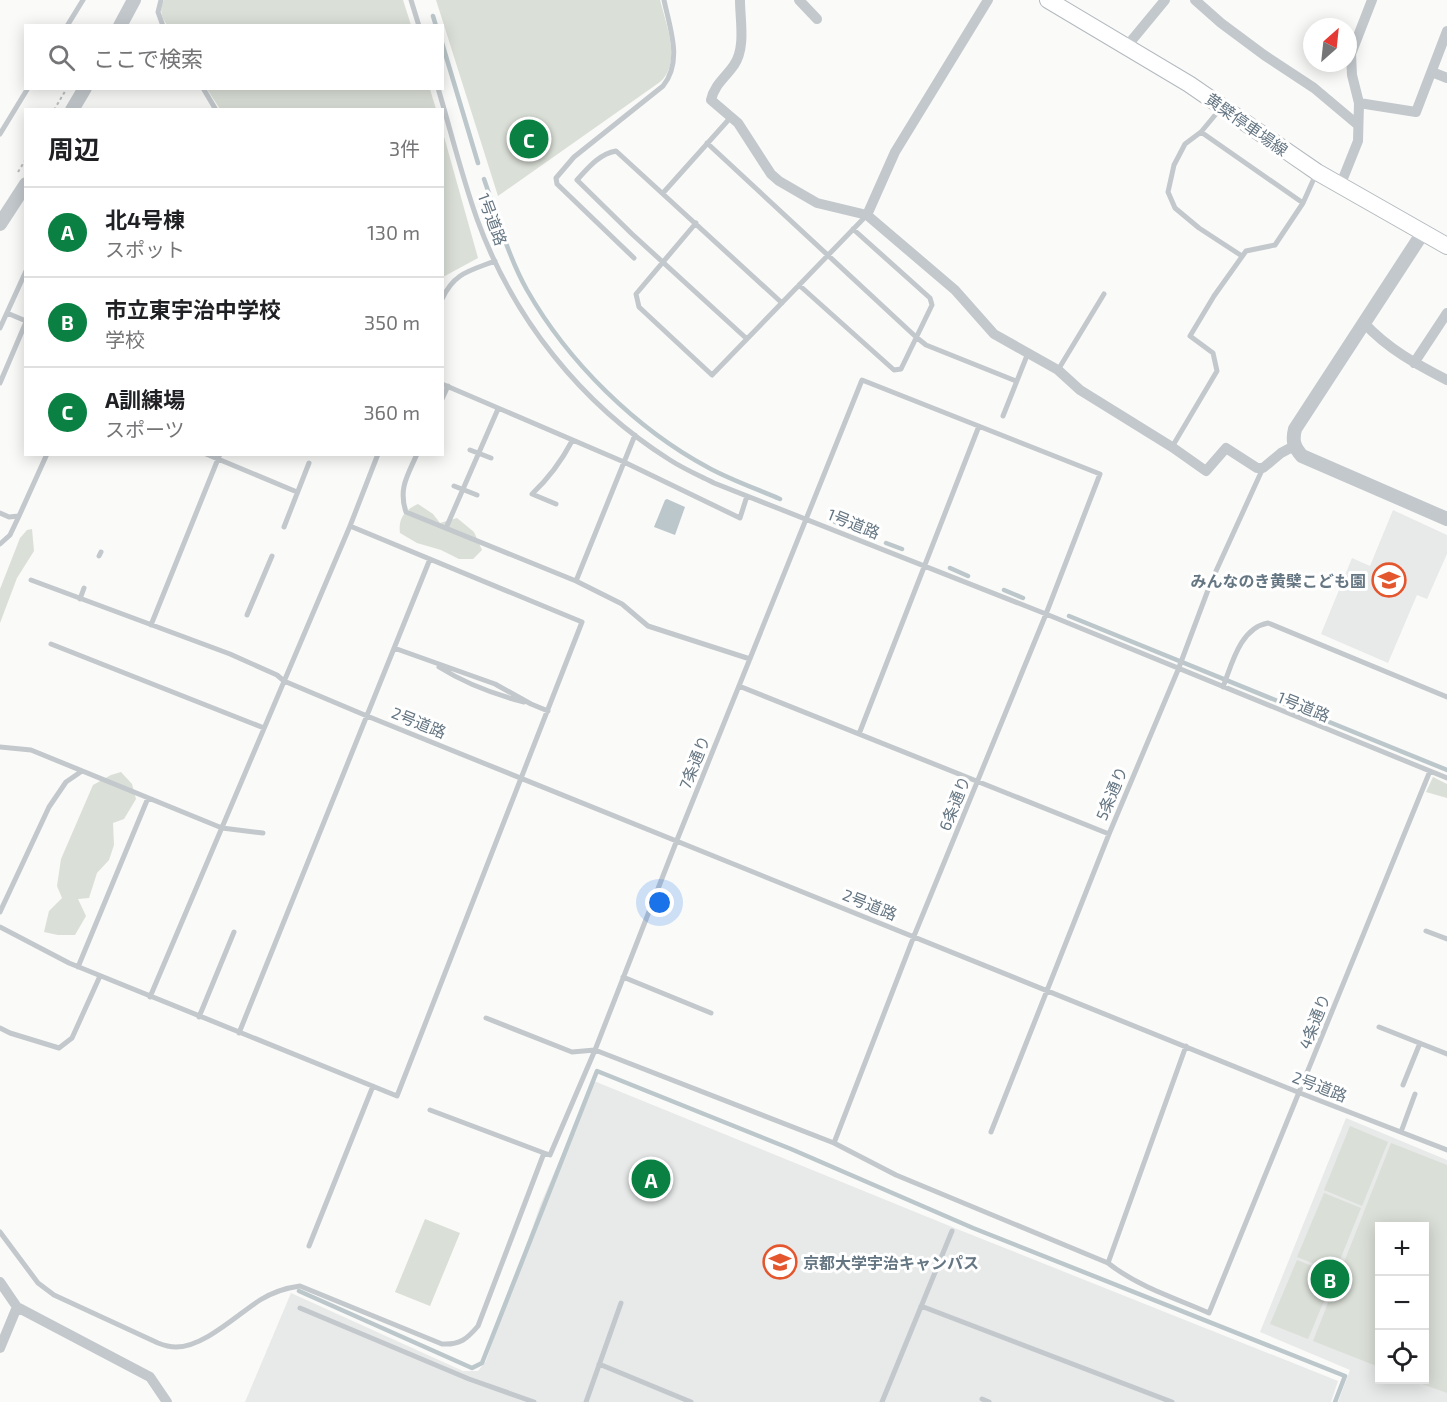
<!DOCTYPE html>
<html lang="ja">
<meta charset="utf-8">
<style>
body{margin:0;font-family:"Exo 2","Noto Sans JP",sans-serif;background:#f6f6f6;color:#202124}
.controls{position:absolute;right:18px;bottom:18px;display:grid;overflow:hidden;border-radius:0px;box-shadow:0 3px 15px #0003}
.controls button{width:54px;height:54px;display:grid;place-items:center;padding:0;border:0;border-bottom:2px solid #e0e0e0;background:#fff;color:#202124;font:30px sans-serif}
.compass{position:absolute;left:1303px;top:18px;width:54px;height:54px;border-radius:50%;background:#fff;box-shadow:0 3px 15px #0003;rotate:27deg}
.you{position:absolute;left:660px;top:903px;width:21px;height:21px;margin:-15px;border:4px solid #fff;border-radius:50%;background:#1a73e8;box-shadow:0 0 0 9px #1a73e833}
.badge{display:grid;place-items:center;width:39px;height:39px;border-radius:50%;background:#0b8043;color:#fff;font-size:20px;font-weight:700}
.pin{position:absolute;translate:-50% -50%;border:3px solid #fff;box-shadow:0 2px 6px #0006}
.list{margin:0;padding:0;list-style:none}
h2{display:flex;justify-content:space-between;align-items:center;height:78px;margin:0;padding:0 24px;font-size:26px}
h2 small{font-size:20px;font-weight:400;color:#757577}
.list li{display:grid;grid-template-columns:39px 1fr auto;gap:18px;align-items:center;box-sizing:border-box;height:90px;padding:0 24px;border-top:2px solid #e0e0e0}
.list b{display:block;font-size:22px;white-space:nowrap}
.list p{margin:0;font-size:20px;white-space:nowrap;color:#757577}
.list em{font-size:20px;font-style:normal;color:#757577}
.icon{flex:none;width:33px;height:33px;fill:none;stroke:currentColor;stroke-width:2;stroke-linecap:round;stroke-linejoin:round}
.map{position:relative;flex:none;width:1447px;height:1402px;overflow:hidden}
.search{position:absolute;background:#fff;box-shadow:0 3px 15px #0003;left:24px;top:24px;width:420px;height:66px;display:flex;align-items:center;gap:15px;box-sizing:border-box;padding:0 21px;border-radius:0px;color:#757577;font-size:22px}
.panel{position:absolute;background:#fff;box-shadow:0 3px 15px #0003;left:24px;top:108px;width:420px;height:348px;border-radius:0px}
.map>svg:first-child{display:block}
</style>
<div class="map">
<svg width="1447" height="1402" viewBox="0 0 1447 1402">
<rect width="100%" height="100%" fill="#fafaf8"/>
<path fill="#e8e9e9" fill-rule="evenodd" d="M1393,510L1447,535V554L1427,599L1417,595L1388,663L1321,634L1352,558L1370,566Z
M594,1081L962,1231L1338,1381L1331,1402H245L291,1293L463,1371H478L486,1361L541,1203Z
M1346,1118L1447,1160V1402H1338L1350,1370L1260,1332ZM1380,1226H1424V1380H1380Z"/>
<path fill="#dadfd7" d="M164,0H403L411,25H167C161,17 159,10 164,0Z
M436,0H660C666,24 682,63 660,82L498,196Z
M207,89H430L436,109H220Z
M443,133L478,258L443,277H442Z
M418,504L433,514L440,523L457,518L474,532L482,550L473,559H459L441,550L417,543L400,533C398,518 405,510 418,504Z
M32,529L34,551L17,578L0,623V589L20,538L27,530Z
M121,772L132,784L136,799L124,819L113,823L114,845L109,860L97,873L89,898L78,899L86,916L75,935H58L44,932L49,911L62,898L57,886L61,859L93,785L111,775Z
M1433,777L1447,784V798L1426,792Z
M1350,1126L1388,1142L1362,1206L1324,1190Z
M1391,1143L1447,1165V1393L1411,1380H1424V1226H1380L1379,1367L1313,1341Z
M1324,1193L1361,1208L1335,1272L1297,1257Z
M425,1219L460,1233L430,1306L395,1292Z
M1297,1260L1335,1275L1308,1339L1270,1324Z"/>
<path fill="#bbc7cb" d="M667,499L685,507L675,535L654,527L665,500Z"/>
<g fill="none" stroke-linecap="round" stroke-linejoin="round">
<path stroke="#bbc7cb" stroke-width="4.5" d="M433,16L436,26
M442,43L478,163
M484,179C497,216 508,256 527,290C568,362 636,429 709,468C731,480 757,489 780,499
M835,522L846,526
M886,543L902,549
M950,568L968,576
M1004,590L1023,598
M1069,616L1447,770
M299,1291L472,1368L482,1363L597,1071L791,1149L973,1228L1345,1376L1335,1402"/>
<g stroke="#b3babf" stroke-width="18">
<path id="secondary" d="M1048,0L1189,84L1317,172L1447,246"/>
</g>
<path stroke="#bbbfc2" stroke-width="2" stroke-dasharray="3 3" stroke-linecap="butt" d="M54,110L67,88
M18,172L26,159"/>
<path stroke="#c3c8cc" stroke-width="5" d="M161,0L158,12L163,26
M411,0L419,26
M67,26L83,0
M203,88L216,110
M438,88C451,132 462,177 477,219C513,318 581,404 670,460C684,469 700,476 714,483L1046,614L1447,778
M1221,108L1201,132L1185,144L1174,165L1168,192L1175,208L1199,228L1242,256
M1201,132L1303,203
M0,134L28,88
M707,143L916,337L926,345L1016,381
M663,193L731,117
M696,223L636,294L639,307L712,375L866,216
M634,258L557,184L556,178L574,157L663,86C683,61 670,29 664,0
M799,285L894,370L901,369L932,305L930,298L853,229
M442,299C454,273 469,271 495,261
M7,313L26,321
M0,328L26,271
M747,339L632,234L577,180C588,168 599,154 616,151L782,303
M1058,370L1104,294
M0,383L26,322
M442,384L624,462L740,518L747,496
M442,399L448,386
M1003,416L1028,353
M1172,447L1217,371L1213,353L1190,336L1214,296L1246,251L1275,245L1303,203L1316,174
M470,450L491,458
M206,454L297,492
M417,454C408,475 398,488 406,512L576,581L622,604L648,626L750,659
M454,486L477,495
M556,504L532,494C549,478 561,462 572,441
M0,513L9,517L19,516L47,454
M350,526L378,454
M284,527L309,463
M446,528L498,409
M0,544L10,535L19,516
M99,556L101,552
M31,580L230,654L277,675L284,681L367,716L1300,1093L1447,1150
M576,581L635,435
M80,599L84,588
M247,615L272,556
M151,625L220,454
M51,644L264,728
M394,648L495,684L531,704L548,711
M439,667C466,684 493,694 524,702
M739,686L1109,834
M1223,687C1232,664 1240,628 1268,623L1447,697
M859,734L979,426
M0,747L31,750L222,828L263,833
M0,912L49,807L66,782L82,771
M0,927L69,963L397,1096L582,622L350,526L150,997
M1426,931L1447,939
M78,967L148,798
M623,977L711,1013
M199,1017L234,932
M486,1018L572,1052L595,1050L834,1143L896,1175L1108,1263
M1379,1027L1447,1054
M0,1028L10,1033L59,1048L72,1038L100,976
M239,1033L430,559
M1186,1046L1108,1263C1137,1286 1175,1298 1209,1313L1430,771
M1403,1085L1420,1043
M430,1110L544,1153
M991,1132L1109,834L1178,670L1211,582L1263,468
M1401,1132L1415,1094
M0,1232L38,1283L54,1295L158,1343C163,1345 170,1347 176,1347C204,1347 238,1314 260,1300C273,1292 285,1288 300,1286L442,1344C460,1345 467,1339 478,1326L544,1153L550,1155L595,1050L677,840L862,380L1100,474L1046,614L914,936L834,1143
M309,1246L373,1086
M921,1306L1172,1402
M300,1308L469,1379L534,1402
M599,1364L691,1402
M982,1399L989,1402
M586,1402L621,1303
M882,1402L952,1231"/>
<path stroke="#c3c8cc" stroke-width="10" d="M740,0C740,20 746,48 734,65C726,77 714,85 711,100L738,123L771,174L779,181L817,203L867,215L955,290L994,334L1058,370L1080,390L1172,447L1206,471L1226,448L1257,468H1263L1281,453L1294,446
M799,0L817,19
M1195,0L1221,23L1264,55L1314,88L1358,125
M1127,46L1165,0
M1432,72L1447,78
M1359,103L1416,112L1447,31
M1340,186L1358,141L1359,103L1352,75L1351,54L1372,0
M867,215L895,152L988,0
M1364,323C1388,349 1416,364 1447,380
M1414,363L1447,313
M0,1282L17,1307L150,1377L167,1402
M0,1348L17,1307"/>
<path stroke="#c3c8cc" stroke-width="14" d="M120,26L134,0
M72,110L85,88
M0,224L26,184
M1422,234L1295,429C1292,441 1294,447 1302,456L1447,519"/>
<use href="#secondary" stroke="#fff" stroke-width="16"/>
</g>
<defs>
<g id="school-ring" transform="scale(1.725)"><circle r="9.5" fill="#fff" stroke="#e4572e" stroke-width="1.5"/><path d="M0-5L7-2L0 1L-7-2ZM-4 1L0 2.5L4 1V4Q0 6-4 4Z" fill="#e4572e"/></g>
<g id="university-ring" transform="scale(1.725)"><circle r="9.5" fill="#fff" stroke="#e4572e" stroke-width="1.5"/><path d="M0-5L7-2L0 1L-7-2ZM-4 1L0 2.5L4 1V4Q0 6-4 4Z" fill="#e4572e"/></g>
</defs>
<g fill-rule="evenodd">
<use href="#school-ring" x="1389" y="580"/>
<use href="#university-ring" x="780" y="1262"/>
</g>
<g text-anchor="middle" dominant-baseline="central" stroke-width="6" stroke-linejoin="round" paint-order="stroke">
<g font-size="16" fill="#657683" stroke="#fff">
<text transform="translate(1247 124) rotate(35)">黄檗停車場線</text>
<text transform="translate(493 219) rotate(70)">1号道路</text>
<text transform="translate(854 523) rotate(22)">1号道路</text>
<text transform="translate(1304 706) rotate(22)">1号道路</text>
<text transform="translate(419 722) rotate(22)">2号道路</text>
<text transform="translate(694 762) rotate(-68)">7条通り</text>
<text transform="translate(1111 793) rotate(-67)">5条通り</text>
<text transform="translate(954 803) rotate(-68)">6条通り</text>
<text transform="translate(870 904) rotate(22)">2号道路</text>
<text transform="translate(1314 1021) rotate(-68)">4条通り</text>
<text transform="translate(1320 1086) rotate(21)">2号道路</text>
</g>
<g font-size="16" font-weight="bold" fill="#657683" stroke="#fff" text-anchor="end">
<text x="1366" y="580">みんなのき黄檗こども園</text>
<text x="803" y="1262" text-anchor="start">京都大学宇治キャンパス</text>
</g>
</g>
</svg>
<div class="controls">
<button>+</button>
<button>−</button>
<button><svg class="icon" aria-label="locate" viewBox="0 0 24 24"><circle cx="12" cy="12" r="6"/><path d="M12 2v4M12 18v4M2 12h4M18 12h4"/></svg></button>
</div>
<svg class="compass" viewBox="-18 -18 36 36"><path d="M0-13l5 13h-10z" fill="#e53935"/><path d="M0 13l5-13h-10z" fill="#757577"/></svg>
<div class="you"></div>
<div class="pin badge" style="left:651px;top:1179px">A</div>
<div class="pin badge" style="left:1330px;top:1279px">B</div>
<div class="pin badge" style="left:529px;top:139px">C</div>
<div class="search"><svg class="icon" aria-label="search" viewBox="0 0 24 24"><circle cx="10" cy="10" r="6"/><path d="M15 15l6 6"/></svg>ここで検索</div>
<section class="panel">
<h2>周辺<small>3件</small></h2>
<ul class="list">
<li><span class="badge">A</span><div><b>北4号棟</b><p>スポット</p></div><em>130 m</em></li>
<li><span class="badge">B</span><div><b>市立東宇治中学校</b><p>学校</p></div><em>350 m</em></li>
<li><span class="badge">C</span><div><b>A訓練場</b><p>スポーツ</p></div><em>360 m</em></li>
</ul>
</section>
</div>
